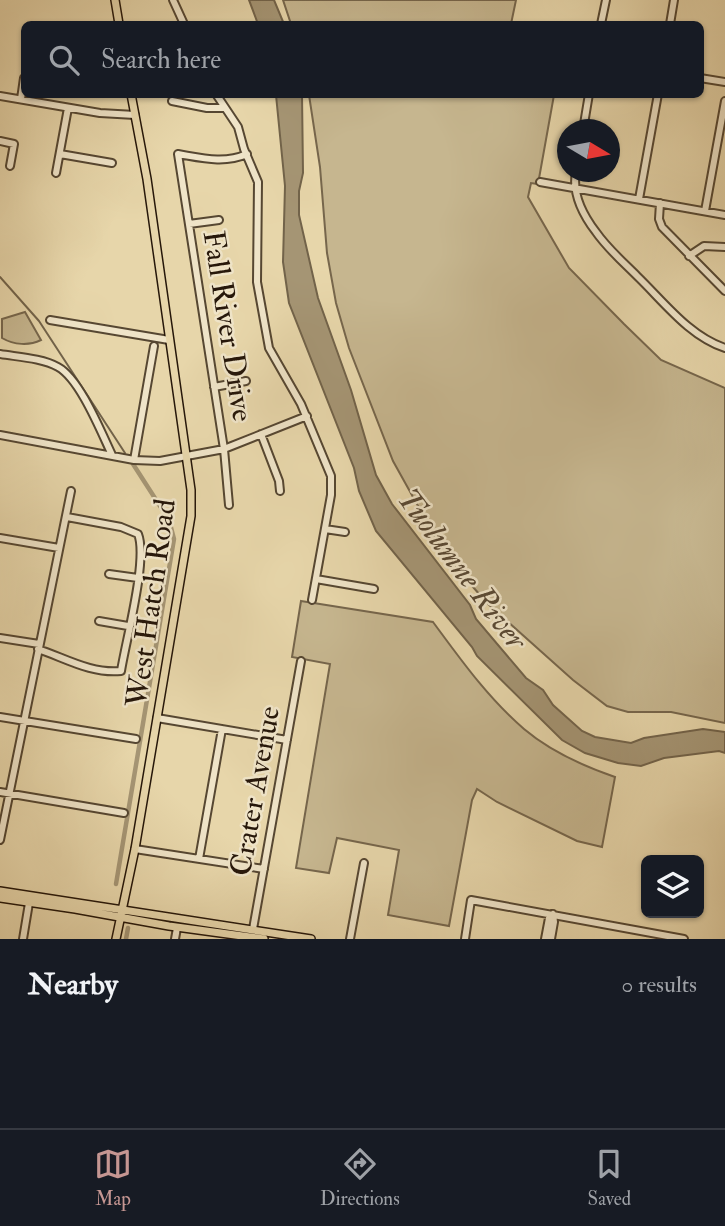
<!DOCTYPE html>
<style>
body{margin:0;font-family:"IM FELL Double Pica",serif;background:#20242c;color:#f1f3f6}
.controls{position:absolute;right:21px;bottom:21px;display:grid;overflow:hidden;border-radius:10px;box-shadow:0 2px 5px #0004}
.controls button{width:63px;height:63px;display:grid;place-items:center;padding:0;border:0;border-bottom:2px solid #363941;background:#171b24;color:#f1f3f6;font:35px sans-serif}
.compass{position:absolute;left:557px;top:119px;width:63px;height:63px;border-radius:50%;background:#171b24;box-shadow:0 2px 5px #0004;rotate:100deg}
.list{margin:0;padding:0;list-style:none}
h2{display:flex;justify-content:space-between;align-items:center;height:91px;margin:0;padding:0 28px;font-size:30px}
h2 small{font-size:23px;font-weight:400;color:#9ea1a6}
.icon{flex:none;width:38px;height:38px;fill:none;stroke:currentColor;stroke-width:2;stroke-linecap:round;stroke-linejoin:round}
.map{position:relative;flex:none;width:725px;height:939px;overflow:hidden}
.search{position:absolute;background:#171b24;box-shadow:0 2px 5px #0004;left:21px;right:21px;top:21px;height:77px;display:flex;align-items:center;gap:18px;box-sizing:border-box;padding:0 24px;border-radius:10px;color:#9ea1a6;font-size:26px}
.sheet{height:189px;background:#171b24}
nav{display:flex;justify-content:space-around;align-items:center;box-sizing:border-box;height:98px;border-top:2px solid #363941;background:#171b24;font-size:19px;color:#9ea1a6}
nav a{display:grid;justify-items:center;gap:4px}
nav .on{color:#c59692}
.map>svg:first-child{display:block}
</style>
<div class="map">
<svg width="725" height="939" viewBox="0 0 725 939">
<rect width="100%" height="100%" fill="#e7d6aa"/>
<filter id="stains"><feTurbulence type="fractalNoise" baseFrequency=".00286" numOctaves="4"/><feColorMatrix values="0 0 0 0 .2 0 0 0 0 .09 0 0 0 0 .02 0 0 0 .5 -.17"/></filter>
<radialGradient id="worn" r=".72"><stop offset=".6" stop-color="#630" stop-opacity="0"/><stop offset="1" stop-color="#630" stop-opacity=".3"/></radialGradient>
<path fill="#c6b68f" stroke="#76664c" stroke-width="2" d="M283,0H516L511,24H291Z
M309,95H554L538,184L531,183L528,197L569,268L624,324L661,360L725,388V723L671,712H628L607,706L573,680L487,603L466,579L438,542L393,461L349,348L336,303L327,253L320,167Z
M25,312L41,340C29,346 14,345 2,338V319Z
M301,601L433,622C461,660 488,698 524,729C550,751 583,766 615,777L602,847L577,841L497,802L477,789L472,800L449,926L388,915L399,850L337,838L329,873L296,868L330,664L292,657Z"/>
<path fill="#a59574" stroke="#72634a" stroke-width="2" d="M249,0H274L284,24H258Z
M276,95H302L303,173L299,191V215L318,298L351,390L376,475L392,504L470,605L476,619L526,678L543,690L553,705L582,731L595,737L631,743L644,738L703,729L725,732V753L719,751L664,758L641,766L618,763L585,753L562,740L477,656L472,647L376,531L359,491L354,468L289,303L283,262L285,186Z"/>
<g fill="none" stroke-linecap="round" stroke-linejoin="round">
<path stroke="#72634a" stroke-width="2" d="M0,277L39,321L125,453"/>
<path stroke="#a59574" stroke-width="4.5" d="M116,884L174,539L169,520L133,464
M126,939L128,928"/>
<g stroke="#564732" stroke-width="10">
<path id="minor" d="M173,0L184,24
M601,24L606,0
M670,24L674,0
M700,78L725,82
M216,94L238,127L244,149L258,182L257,282L269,348L301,404L331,476V495L312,600
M0,96L100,113L135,115
M21,99L24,78
M172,101L207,108H225
M583,130L589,94
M0,141L14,144L10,166
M60,154L112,163
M576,172C572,193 583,215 596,232C607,248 623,262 637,276C664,302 689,336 725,348
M56,173L68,108
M540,182L725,215
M639,199L658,94
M660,203L659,219L662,227L725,291
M705,211L725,101
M189,224L219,220
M689,256L704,246L725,247
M50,320L169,340
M0,354C18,357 42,358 58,367C80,379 101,432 112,455
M214,387L246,381
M261,434L279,481L280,491
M0,435L134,460L160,461L224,449L307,416
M134,460L154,346
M229,505L224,449L178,154C202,158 224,164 247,154
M325,529L345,532
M0,538L59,548
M109,574L138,578
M316,579L374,589
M99,621L128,626
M0,638L39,644
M38,649C65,658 91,674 121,671C126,640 148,559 138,534L121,527L67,517
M0,717L136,739
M157,718L287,740
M0,792L124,813
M0,840L71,491
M135,849L264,869
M199,859L222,729
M253,929L301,661
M23,939L29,903
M175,939L177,928
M350,939L364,863
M465,939L471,900L684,939
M545,939L549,918L553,914
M551,939L554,922L553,914"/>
</g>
<g stroke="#26170a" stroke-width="10">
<path id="major" d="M115,0L119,24
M0,891L311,939
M0,898L75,909L169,926L264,939
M116,939L135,849L191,516V490L147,179L131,94"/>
</g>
<use href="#minor" stroke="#efe4c8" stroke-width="6"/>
<use href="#major" stroke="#e7d6aa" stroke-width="7"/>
</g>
<g text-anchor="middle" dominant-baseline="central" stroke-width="5" stroke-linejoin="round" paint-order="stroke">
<g font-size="30" fill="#26170a" stroke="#efe4c8">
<text transform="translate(228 326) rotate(81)">Fall River Drive</text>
<text transform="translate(151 603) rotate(-82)">West Hatch Road</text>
<text transform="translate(255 791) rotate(-80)">Crater Avenue</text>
</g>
<g font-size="32" font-style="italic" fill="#594934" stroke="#efe4c8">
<text transform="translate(462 569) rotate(53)">Tuolumne River</text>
</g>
</g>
<rect width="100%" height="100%" filter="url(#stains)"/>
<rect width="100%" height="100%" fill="url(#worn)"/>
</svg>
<div class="controls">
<button><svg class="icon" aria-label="layers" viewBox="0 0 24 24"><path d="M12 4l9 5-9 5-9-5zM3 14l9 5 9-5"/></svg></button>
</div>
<svg class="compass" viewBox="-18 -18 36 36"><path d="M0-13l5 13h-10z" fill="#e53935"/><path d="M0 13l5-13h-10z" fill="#9ea1a6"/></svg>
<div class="search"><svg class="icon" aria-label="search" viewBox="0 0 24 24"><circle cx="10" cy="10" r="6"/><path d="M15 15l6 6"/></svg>Search here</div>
</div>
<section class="sheet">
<h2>Nearby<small>0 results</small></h2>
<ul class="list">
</ul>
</section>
<nav>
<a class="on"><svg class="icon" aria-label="map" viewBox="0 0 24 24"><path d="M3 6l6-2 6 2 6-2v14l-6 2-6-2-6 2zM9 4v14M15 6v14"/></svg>Map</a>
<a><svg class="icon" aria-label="directions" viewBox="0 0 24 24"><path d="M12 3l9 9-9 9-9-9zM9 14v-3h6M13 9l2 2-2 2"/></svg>Directions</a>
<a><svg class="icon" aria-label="saved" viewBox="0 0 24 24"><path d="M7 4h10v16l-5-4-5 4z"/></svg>Saved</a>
</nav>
